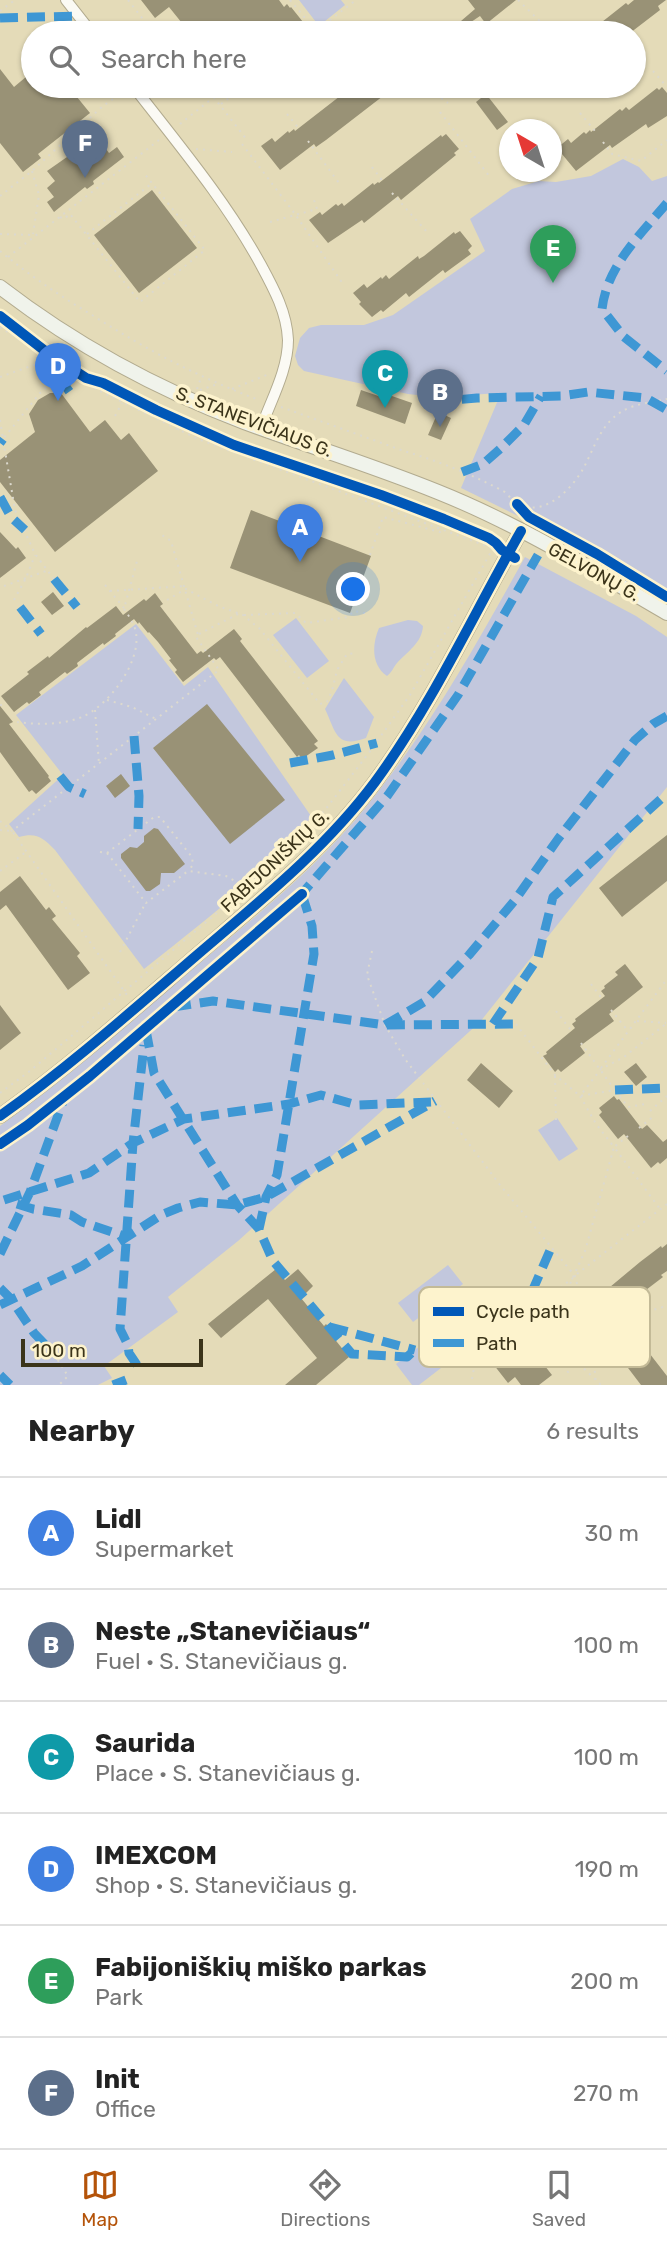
<!DOCTYPE html>
<meta charset="utf-8">
<style>
body{margin:0;font-family:Rubik,sans-serif;background:#f2f2f2;color:#222}
.compass{position:absolute;left:499px;top:119px;width:63px;height:63px;border-radius:50%;background:#fff;box-shadow:0 2px 5px #0004;rotate:321deg}
.scale{position:absolute;left:21px;bottom:18px;width:182px;box-sizing:border-box;padding-left:7px;border:4px solid #3b341a;border-top:0;font-size:19px;line-height:24px;white-space:nowrap;color:#3b341a;-webkit-text-stroke:5px #fdf3cd;paint-order:stroke}
.you{position:absolute;left:354px;top:590px;width:24px;height:24px;margin:-18px;border:5px solid #fff;border-radius:50%;background:#1a73e8;box-shadow:0 0 0 10px #1a73e833}
.badge{display:grid;place-items:center;width:46px;height:46px;border-radius:50%;background:#b45309;color:#fff;font-size:23px;font-weight:700}
.pin{position:absolute;translate:-50% -58px;filter:drop-shadow(0 2px 4px #0008)}
.pin::after{content:'';position:absolute;top:37px;width:24px;height:21px;background:inherit;clip-path:polygon(0 0,100% 0,50% 100%)}
.list{margin:0;padding:0;list-style:none}
h2{display:flex;justify-content:space-between;align-items:center;height:91px;margin:0;padding:0 28px;font-size:30px}
h2 small{font-size:23px;font-weight:400;color:#767676}
.list li{display:grid;grid-template-columns:46px 1fr auto;gap:21px;align-items:center;box-sizing:border-box;height:112px;padding:0 28px;border-top:2px solid #e0e0e0}
.list b{display:block;font-size:26px;white-space:nowrap}
.list p{margin:0;font-size:23px;white-space:nowrap;color:#767676}
.list em{font-size:23px;font-style:normal;color:#767676}
.icon{flex:none;width:38px;height:38px;fill:none;stroke:currentColor;stroke-width:2;stroke-linecap:round;stroke-linejoin:round}
.map{position:relative;flex:none;width:667px;height:1385px;overflow:hidden}
.search{position:absolute;background:#fff;box-shadow:0 2px 5px #0004;left:21px;right:21px;top:21px;height:77px;display:flex;align-items:center;gap:18px;box-sizing:border-box;padding:0 24px;border-radius:38px;color:#767676;font-size:26px}
.sheet{height:763px;background:#fff}
nav{display:flex;justify-content:space-around;align-items:center;box-sizing:border-box;height:98px;border-top:2px solid #e0e0e0;background:#fff;font-size:19px;color:#767676}
nav a{display:grid;justify-items:center;gap:4px}
nav .on{color:#b45309}
.map>svg:first-child{display:block}
</style>
<div class="map">
<svg width="667" height="1385" viewBox="0 0 667 1385">
<rect width="100%" height="100%" fill="#e4dbb8"/>
<path fill="#c2c7dd" d="M299,0H341L345,5L319,26Z
M623,159L639,167L652,181L667,176V601C601,558 532,522 461,488L501,393L436,397L408,394L304,371L298,365L295,356L300,338L309,328L321,325H364L393,315L485,251L470,219L512,189L539,181L556,182L591,176Z
M525,557L636,616L667,637V787L480,1022L238,1241L168,1297L178,1312L104,1366L112,1378L98,1385H0V1126C66,1079 127,1025 189,972C251,920 315,870 366,807C430,728 476,645 525,557Z
M296,618L329,661L307,678L273,635Z
M408,620L417,621L423,626C422,643 407,652 397,663C393,668 392,672 387,676C371,665 372,644 379,628Z
M136,624L184,686L208,667L311,816C300,837 282,853 265,869C227,904 185,936 144,969L55,850C43,838 37,832 19,837L9,824L63,775L16,715Z
M344,678L374,717L366,738C336,749 336,732 325,709Z
M557,1118L578,1149L559,1161L538,1130Z
M448,1265L463,1284L413,1322L398,1303Z
M436,1334L454,1358L419,1385H412L396,1364Z"/>
<path fill="#999276" d="M141,0H279L284,7L287,4L290,8L291,7L303,22L289,33H190L169,7L155,18Z
M468,0H516L486,24L480,16L465,26L461,21L475,9Z
M634,0H666L658,6L660,10L630,33H588L626,3L628,5Z
M0,69L14,87L33,71V86H68L90,113L38,154L41,158L23,172L0,143Z
M353,86H396L326,140L316,147L314,144L280,170L261,146L272,138L275,142L288,131L289,133L294,129L295,131Z
M662,87L667,93V116L648,128L646,124L612,148L610,145L576,171L557,148L568,139L571,143L584,132L586,134L590,130L591,132L620,109L622,111L626,107L629,110L657,88L659,90Z
M486,94L508,122L497,130L476,102Z
M446,134L459,149L454,153L456,155L401,200L398,196L364,223L362,220L328,243L309,220L320,212L322,215L336,204L338,206L342,203L344,206L373,183L374,185L378,182L379,183L441,135L442,137Z
M87,143L94,151L102,144L109,153L117,147L124,157L93,181L94,184L87,189L85,187L54,212L47,202L54,197L47,188L55,181L47,171Z
M152,190L197,248L139,293L94,235Z
M460,231L472,246L468,250L471,254L445,273L443,270L409,297L406,293L383,312L381,310L372,317L359,304L361,302L353,293L364,284L367,288L381,277L382,279L386,275L389,279L418,256L419,259L424,256L454,232L455,234Z
M361,390L387,399L389,395L412,403L405,424L356,406Z
M50,393H61L90,432L105,420L121,440L129,433L158,471L55,552L0,482V460L35,432L29,414L38,400Z
M438,412L451,418L441,440L428,435Z
M251,510L371,556L350,613L230,568Z
M0,532L16,549L18,547L26,558L0,578Z
M53,592L64,606L52,615L41,602Z
M155,593L163,604L160,606L197,654L201,651L203,653L234,629L242,639L240,641L318,741L314,744L318,748L302,759L299,755L297,757L220,657L216,660L214,658L183,682L175,672L177,670L169,660L171,659L158,642L149,632L148,633L139,622L138,624L134,619L115,634L116,636L104,645L103,643L77,663L78,666L67,674L65,672L39,692L41,695L29,704L27,702L14,712L1,696L29,674L27,672L48,656L49,658L86,627L87,628L116,606L123,615L144,599L146,601Z
M207,704L285,800L230,844L153,748Z
M0,706L13,722L9,724L49,776L48,777L51,781L36,794L32,790L29,792L0,752Z
M121,774L130,786L115,798L106,786Z
M154,828L158,829L185,864L174,873H161L160,884L150,891H146L121,858V854L130,847L137,848L144,842V836Z
M667,835V881L622,917L599,888Z
M20,876L46,910L49,907L56,916L52,919L80,953L77,956L90,973L68,990L6,905L0,910V892Z
M625,964L643,987L609,1014L614,1021L580,1046L585,1053L561,1072L558,1069L555,1072L543,1056L547,1054L546,1052L575,1028L572,1024L576,1021L575,1019L605,996L601,991L605,988L604,986L618,975L615,972Z
M0,1005L21,1033L0,1050Z
M481,1063L513,1091L499,1108L467,1080Z
M636,1063L647,1077L636,1086L624,1072Z
M614,1096L617,1100L619,1099L642,1129L647,1125L663,1142L667,1139V1158L660,1164L658,1162L651,1168L624,1134L618,1139L599,1115L602,1112L599,1108Z
M667,1244V1271L661,1275L663,1277L621,1309L623,1311L619,1314L667,1376V1385H641L606,1339L614,1333L592,1302L640,1262L661,1246L662,1248Z
M276,1269L285,1280L298,1269L313,1286L301,1298L324,1326L326,1324L335,1335L333,1337L349,1357L316,1385H285L317,1358L268,1299L221,1338L208,1324Z
M514,1341L527,1358L534,1352L552,1375L539,1385H521L515,1377L508,1383L490,1360Z"/>
<g fill="none" stroke-linecap="round" stroke-linejoin="round">
<g stroke="#b2ab8f" stroke-width="12">
<path id="street" d="M66,0L92,33
M133,86C178,144 226,201 261,265C274,289 287,313 288,340C288,370 271,400 261,428"/>
</g>
<g stroke="#b2ab8f" stroke-width="16">
<path id="secondary" d="M0,287C74,344 157,389 244,422C309,446 374,466 438,492C518,524 593,570 667,613
M0,1116C69,1067 133,1010 197,955C260,901 325,849 375,782C433,703 473,615 521,531"/>
</g>
<path stroke="#dcd9ce" stroke-width="2" stroke-dasharray="2 5" stroke-linecap="butt" d="M128,0L154,33
M290,0L315,30
M518,0L552,33
M0,11L15,0
M575,22L583,33
M171,33L182,24
M313,33L356,0
M653,71L667,87
M634,79L637,84
M205,86L247,140
M424,86L448,103
M221,104L245,86
M440,112L490,177
M580,113L595,131
M287,114L300,130
M180,124L214,97
M308,141L339,183
M603,142L612,154L641,161L667,140
M242,144L295,214L343,284
M196,149L232,152
M372,167L384,183
M32,171L39,195L33,234
M392,193L427,232
M0,196L32,171L103,106L123,92
M60,217L64,219L70,214L140,302L205,250L144,173
M270,222L317,209L314,200
M0,234L34,235
M87,234L151,184
M0,251C29,275 60,296 92,315C147,350 198,377 259,400
M8,257L159,140
M0,327L66,371L92,387L198,439L492,548
M0,377L48,360
M197,389L201,378
M232,389L269,374
M200,390L215,385
M281,407L404,451C438,461 471,474 503,491C509,494 512,502 519,505C545,516 571,490 583,469C594,449 600,425 621,412C633,404 653,402 667,399
M115,416L122,403
M0,420L3,439
M178,430L186,414
M370,555L383,517L440,532L441,530
M54,579L35,554L15,510L3,439L40,393L68,367
M105,585L124,608
M4,586L46,571
M110,591L185,586
M14,600L26,578L35,555
M167,600L186,589L218,606L243,615L260,629L320,704L327,702L332,691L337,670L347,654L357,653
M244,615L295,613L306,623L348,617L354,611L369,614
M199,634L238,614
M107,700L132,707L156,719
M0,705H3
M95,710L99,764
M17,722C38,725 62,725 82,717C108,706 141,663 136,633C135,625 129,616 124,609L137,561
M0,821L12,831L219,670L196,637L198,635L171,541L162,535
M0,830L12,831L127,995
M100,852L107,853L146,903L188,871L226,876L246,887
M107,853L154,817H160L192,857L193,865L189,870
M0,871L26,852
M372,951L367,975L385,1025L405,1059L500,1185L575,1276L592,1341L596,1385
M120,952L145,904
M591,984L603,1000
M611,1010L628,1031
M556,1011L573,1033
M142,1021L146,1030
M637,1021L666,1023
M516,1024L555,1075L580,1096L615,1090L628,1107L645,1104
M581,1043L614,1089
M601,1068L667,979
M555,1076L556,1121
M0,1093L30,1071L263,874L325,810L368,754L410,695L496,543
M650,1111L667,1096
M639,1128L654,1116
M628,1136L614,1147L660,1209
M577,1274L667,1204
M581,1293L590,1285
M634,1315L638,1323
M524,1316L568,1372L592,1341L612,1330
M622,1322L634,1315L667,1306
M544,1341L585,1251L614,1147L596,1124L580,1096L601,1069L624,1057L667,1023
M548,1343L552,1341H591
M549,1346L576,1361L601,1385
M54,1354L68,1376L59,1385
M472,1379L477,1352L573,1278"/>
<use href="#street" stroke="#fbfaf4" stroke-width="10"/>
<use href="#secondary" stroke="#f0f3eb" stroke-width="14"/>
<path stroke="#3e97d4" stroke-width="9" stroke-dasharray="18 9" stroke-linecap="butt" d="M0,18L79,16
M667,203C640,235 607,266 602,309L624,337L667,371
M59,377L71,394
M437,407L444,401L477,398L561,396L588,392L646,398L667,410
M0,443L3,439
M462,472L483,464L501,448L524,425L541,396
M0,497L11,517L25,530
M54,579L77,607
M20,607L41,634
M134,736L139,796L138,829
M290,763L333,755L377,743
M60,776L69,787L85,794
M298,898L388,795L458,695L538,555
M173,1007L213,1001L385,1025L516,1024
M493,1024L538,958L553,897L662,798
M385,1025L424,1002L469,955L515,900L558,839L635,740L653,724L667,716
M146,1030L154,1073L237,1205L259,1229L273,1261L352,1354L407,1357L415,1350
M615,1090L667,1088
M4,1200L89,1173L133,1143L184,1119L289,1104L321,1095L357,1105L431,1102
M17,1204L33,1209L71,1215L82,1222L127,1237
M259,1229L266,1197L277,1175L314,954L312,926L302,894
M0,1254L30,1192L64,1099
M0,1288L11,1299L34,1333L54,1354
M0,1305L82,1266L161,1215L178,1208L200,1202L237,1205L266,1197L435,1101
M521,1317L551,1248
M330,1327L415,1350
M137,1365L129,1353L128,1345L120,1329L133,1143L144,1045
M0,1375L10,1385
M113,1385L126,1380"/>
<g stroke="#fdf3cd" stroke-width="15">
<path id="cycleway" d="M0,316L49,354L86,378L103,383L156,410L234,445L381,495L444,519L489,538L496,543L502,550L515,558
M517,504L529,517L597,554L667,597
M0,1116C69,1067 133,1010 197,955C260,901 325,849 375,782C433,703 473,615 521,531
M0,1144L28,1125L90,1076L302,894"/>
</g>
<use href="#cycleway" stroke="#0057b8" stroke-width="10"/>
</g>
<g text-anchor="middle" dominant-baseline="central" stroke-width="7" stroke-linejoin="round" paint-order="stroke">
<g font-size="18" fill="#3b341a" stroke="#fdf3cd">
<text transform="translate(254 422) rotate(21)">S. STANEVIČIAUS G.</text>
<text transform="translate(594 572) rotate(29)">GELVONŲ G.</text>
<text transform="translate(275 861) rotate(-43)">FABIJONIŠKIŲ G.</text>
</g>
</g>
<rect x="419" y="1287" width="231" height="80" rx="10" fill="#fdf3cd" stroke="#c3ba97" stroke-width="2"/>
<rect x="433" y="1307" width="31" height="9" fill="#0057b8"/>
<rect x="433" y="1339" width="31" height="8" fill="#3e97d4"/>
<g font-size="19" fill="#3b341a">
<text x="476" y="1318">Cycle path</text>
<text x="476" y="1350">Path</text>
</g>
</svg>
<svg class="compass" viewBox="-18 -18 36 36"><path d="M0-13l5 13h-10z" fill="#e53935"/><path d="M0 13l5-13h-10z" fill="#767676"/></svg>
<div class="scale">100 m</div>
<div class="you"></div>
<div class="pin badge" style="left:300px;top:562px;background:#3f7fe0">A</div>
<div class="pin badge" style="left:440px;top:427px;background:#5c6f8a">B</div>
<div class="pin badge" style="left:385px;top:408px;background:#0f9aa8">C</div>
<div class="pin badge" style="left:58px;top:401px;background:#3f7fe0">D</div>
<div class="pin badge" style="left:553px;top:283px;background:#2e9e5b">E</div>
<div class="pin badge" style="left:85px;top:178px;background:#5c6f8a">F</div>
<div class="search"><svg class="icon" aria-label="search" viewBox="0 0 24 24"><circle cx="10" cy="10" r="6"/><path d="M15 15l6 6"/></svg>Search here</div>
</div>
<section class="sheet">
<h2>Nearby<small>6 results</small></h2>
<ul class="list">
<li><span class="badge" style="background:#3f7fe0">A</span><div><b>Lidl</b><p>Supermarket</p></div><em>30 m</em></li>
<li><span class="badge" style="background:#5c6f8a">B</span><div><b>Neste „Stanevičiaus“</b><p>Fuel · S. Stanevičiaus g.</p></div><em>100 m</em></li>
<li><span class="badge" style="background:#0f9aa8">C</span><div><b>Saurida</b><p>Place · S. Stanevičiaus g.</p></div><em>100 m</em></li>
<li><span class="badge" style="background:#3f7fe0">D</span><div><b>IMEXCOM</b><p>Shop · S. Stanevičiaus g.</p></div><em>190 m</em></li>
<li><span class="badge" style="background:#2e9e5b">E</span><div><b>Fabijoniškių miško parkas</b><p>Park</p></div><em>200 m</em></li>
<li><span class="badge" style="background:#5c6f8a">F</span><div><b>Init</b><p>Office</p></div><em>270 m</em></li>
</ul>
</section>
<nav>
<a class="on"><svg class="icon" aria-label="map" viewBox="0 0 24 24"><path d="M3 6l6-2 6 2 6-2v14l-6 2-6-2-6 2zM9 4v14M15 6v14"/></svg>Map</a>
<a><svg class="icon" aria-label="directions" viewBox="0 0 24 24"><path d="M12 3l9 9-9 9-9-9zM9 14v-3h6M13 9l2 2-2 2"/></svg>Directions</a>
<a><svg class="icon" aria-label="saved" viewBox="0 0 24 24"><path d="M7 4h10v16l-5-4-5 4z"/></svg>Saved</a>
</nav>
